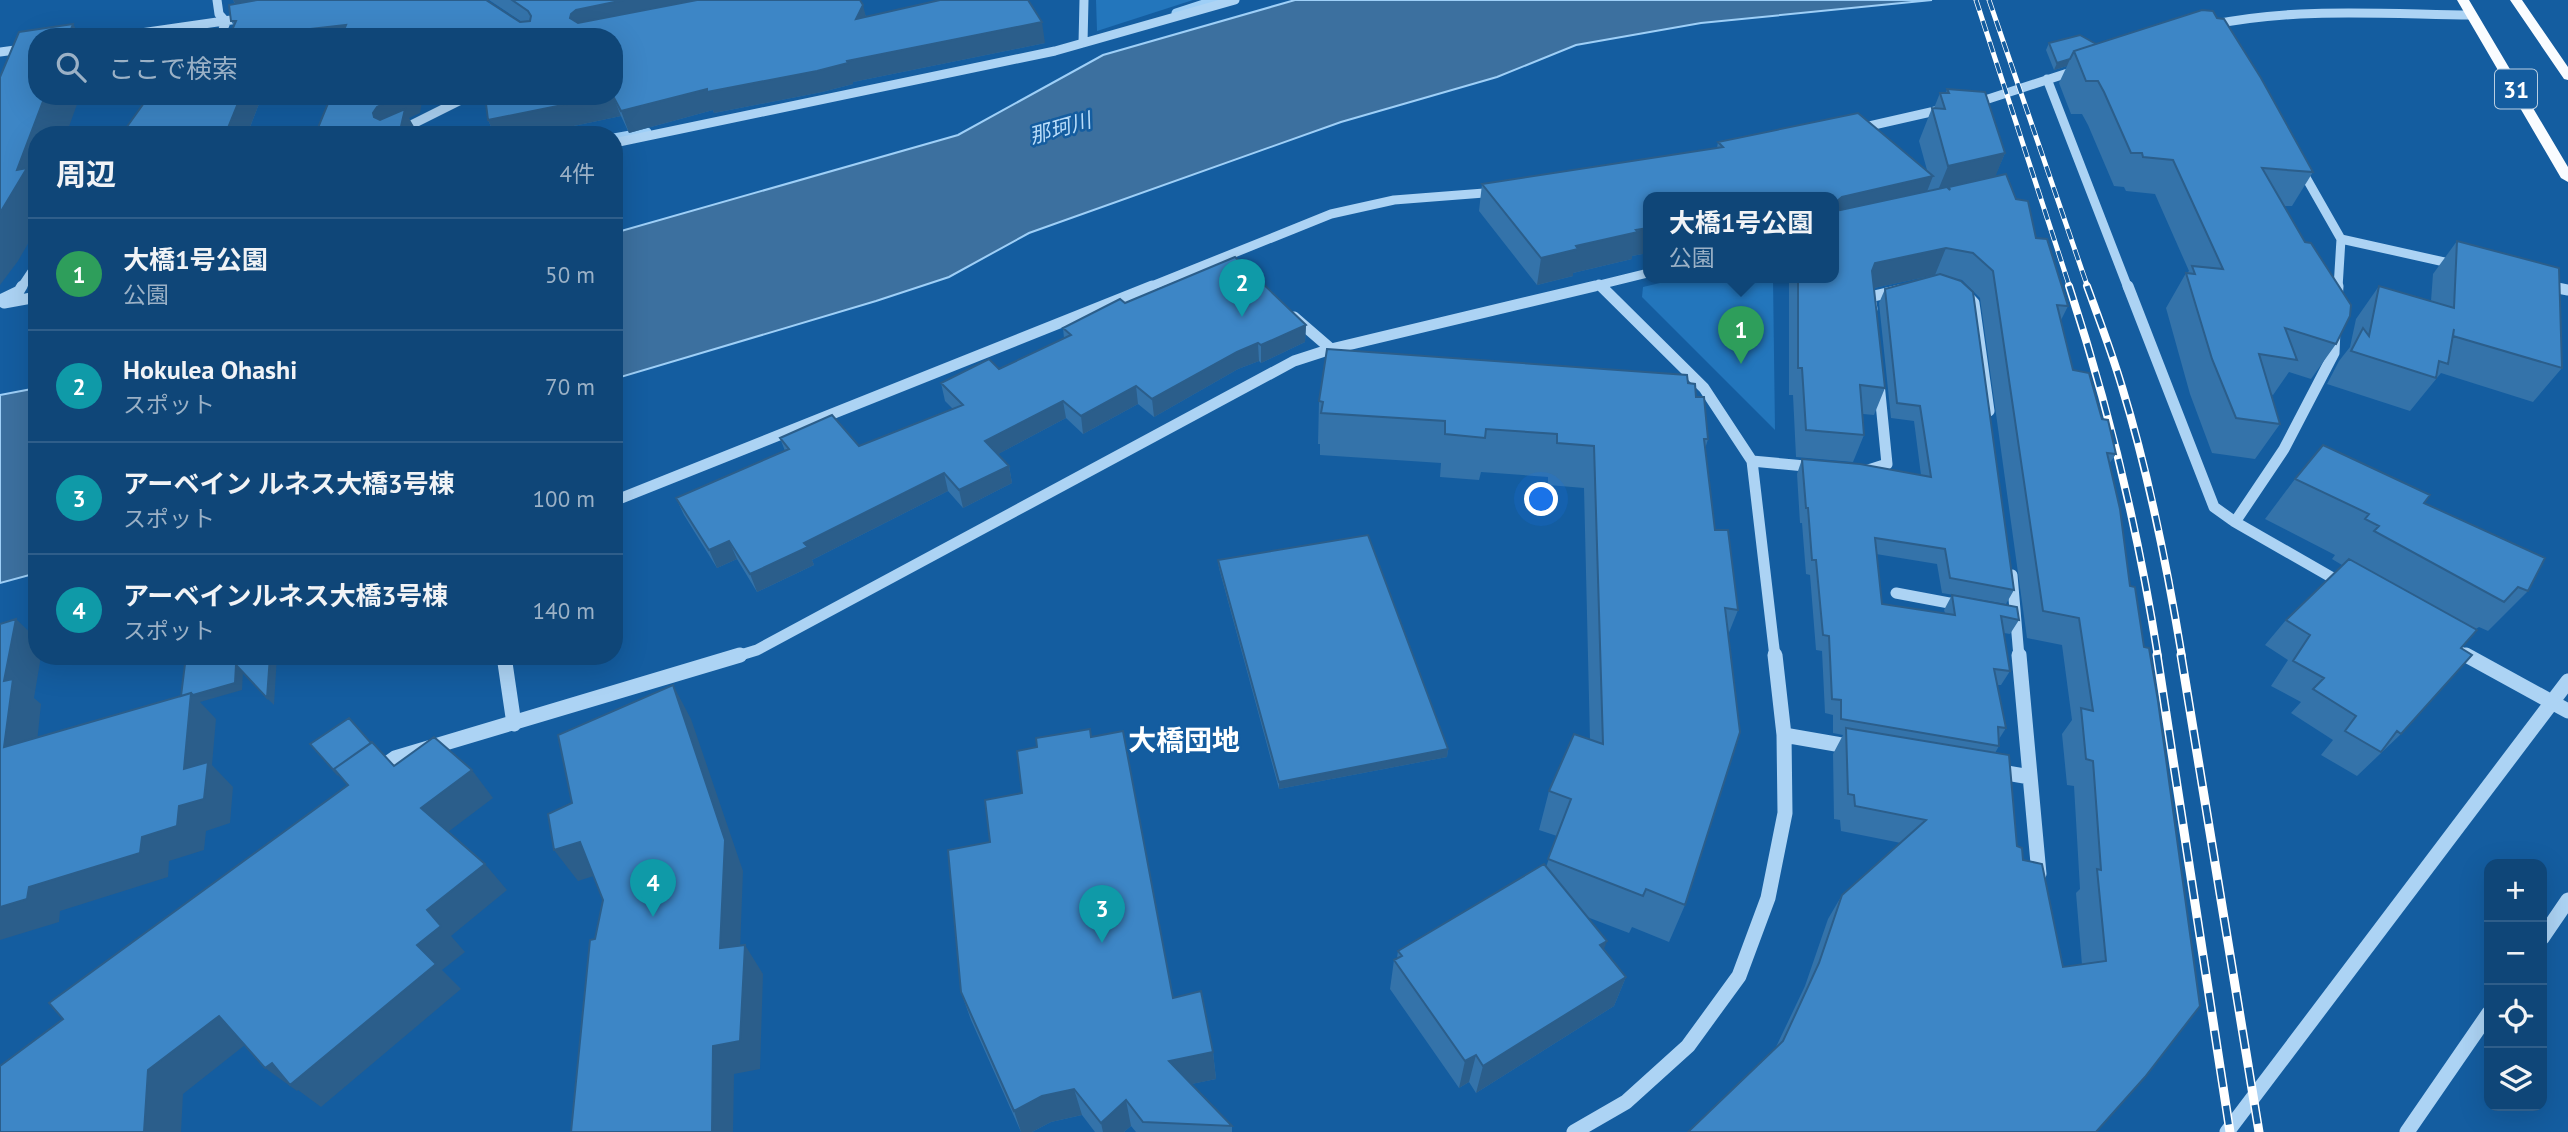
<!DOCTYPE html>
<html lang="ja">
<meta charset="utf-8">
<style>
body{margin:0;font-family:"PT Sans","Noto Sans JP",sans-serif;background:#184d7d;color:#f1f3f6}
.controls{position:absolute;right:21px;bottom:21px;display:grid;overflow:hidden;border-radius:14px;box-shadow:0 7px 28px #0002}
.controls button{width:63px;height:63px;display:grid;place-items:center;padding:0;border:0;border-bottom:2px solid #2f5e8a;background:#0f4678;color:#f1f3f6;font:35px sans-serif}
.you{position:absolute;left:1542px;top:500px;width:24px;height:24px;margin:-18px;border:5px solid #fff;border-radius:50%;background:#1a73e8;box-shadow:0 0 0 10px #1a73e833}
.badge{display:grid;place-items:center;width:46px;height:46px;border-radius:50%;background:#e69b98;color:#fff;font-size:23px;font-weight:700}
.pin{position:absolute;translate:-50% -58px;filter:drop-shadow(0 2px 4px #0008)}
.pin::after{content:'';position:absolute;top:37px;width:24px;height:21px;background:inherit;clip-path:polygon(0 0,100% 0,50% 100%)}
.popup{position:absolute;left:1643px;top:192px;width:196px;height:91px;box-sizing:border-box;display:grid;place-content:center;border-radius:14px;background:#0f4678;filter:drop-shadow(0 2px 5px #0005);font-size:23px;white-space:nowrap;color:#9bb1c6}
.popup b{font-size:26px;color:#f1f3f6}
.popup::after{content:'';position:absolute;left:50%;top:100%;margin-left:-14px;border:14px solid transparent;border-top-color:#0f4678}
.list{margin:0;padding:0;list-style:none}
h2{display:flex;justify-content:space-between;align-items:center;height:91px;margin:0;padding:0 28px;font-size:30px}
h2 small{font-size:23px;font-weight:400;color:#9bb1c6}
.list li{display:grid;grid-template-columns:46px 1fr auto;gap:21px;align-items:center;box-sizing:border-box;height:112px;padding:0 28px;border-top:2px solid #2f5e8a}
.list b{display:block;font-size:26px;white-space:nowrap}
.list p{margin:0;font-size:23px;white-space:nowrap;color:#9bb1c6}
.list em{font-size:23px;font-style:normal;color:#9bb1c6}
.icon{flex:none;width:38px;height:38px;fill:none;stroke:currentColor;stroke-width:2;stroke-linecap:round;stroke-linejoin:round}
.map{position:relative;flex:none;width:2568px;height:1132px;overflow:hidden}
.search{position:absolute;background:#0f4678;box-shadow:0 7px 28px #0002;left:28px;top:28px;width:595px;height:77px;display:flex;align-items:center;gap:18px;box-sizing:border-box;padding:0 24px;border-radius:28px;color:#9bb1c6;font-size:26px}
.panel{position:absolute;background:#0f4678;box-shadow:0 7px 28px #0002;left:28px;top:126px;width:595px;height:539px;border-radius:28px}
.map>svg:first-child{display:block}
</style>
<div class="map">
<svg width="2568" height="1132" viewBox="0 0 2568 1132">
<rect width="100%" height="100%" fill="#145da0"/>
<path fill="#2376bc" d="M1096,0H1193L1097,31Z
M1681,278H1773L1775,430L1642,297L1643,287Z"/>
<path fill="#3c709f" stroke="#9ecff7" stroke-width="2" d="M1295,0H1932L1701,23L1576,45L1497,77L1341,122L1029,233L949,277L876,301L614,379V233L958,135L1103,55Z
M37,388V573L0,583V395Z"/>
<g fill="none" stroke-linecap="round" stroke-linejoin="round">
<path stroke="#9ecff7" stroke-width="9" d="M1176,13L1216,0
M614,138L647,132"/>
<path stroke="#acd3f4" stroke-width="9" d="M217,0L219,14L226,22L220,37
M2210,25C2297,7 2383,14 2471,15
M113,37L245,18
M1083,43L1084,0
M0,52L37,47
M2047,79L2128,288
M1981,110L1979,102L2077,70
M1856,129L1944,109
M391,135L469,96
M614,143L1055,51L1235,0
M2300,167L2341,239L2458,265
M1599,284L1603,288
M2544,285L2556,288
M21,288L37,264
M1147,288L1331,214L1394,200L1497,192
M1587,288L1648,273
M2338,288L2341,239"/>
<path stroke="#acd3f4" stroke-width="11" d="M1601,286L1704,388L1752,461L1775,657
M2128,286L2214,507L2235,522
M2548,286L2568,290
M1963,291L1974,303L1989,411
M0,300L19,291L22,286
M2337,301L2338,286
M4,303L37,297
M1872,309L1870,297L1899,290
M1294,317L1331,349
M2335,330L2334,353L2284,449L2235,522L2345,585
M1752,461L1816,467
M1862,472L1887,464L1879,383
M614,501L1152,286
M2012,575L2019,657
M1896,593L1965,606
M2457,650L2470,657
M734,657L757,650L1294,361L1331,349L1595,286"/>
<path stroke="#acd3f4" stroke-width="15" d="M2019,655L2039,874
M2466,655L2568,711
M504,656L514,724
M1784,735L1853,747
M377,771L395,758L740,655
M1995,771L2030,777
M2542,938L2568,900
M1574,1132L1626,1102L1688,1046L1739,976L1768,898L1785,813L1784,735L1775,655
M2227,1132L2568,681
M2407,1132L2489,1013"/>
<path fill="#f9fcff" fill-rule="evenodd" d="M2457,0H2469L2568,167V182L2561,178Z
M2510,0H2522L2568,67V80L2564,79Z"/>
<g stroke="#fff" stroke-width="5">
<path id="rail-far2" d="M1976,0L2070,288
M1989,0L2088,288"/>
</g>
<g stroke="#fff" stroke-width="8">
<path id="rail-far1" d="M2069,286C2109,408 2138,530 2158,657
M2087,286C2099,319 2112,353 2122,387C2149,475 2167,566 2182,657"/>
</g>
<g stroke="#fff" stroke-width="9">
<path id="rail" d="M2157,655L2230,1132
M2181,655L2259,1132"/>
</g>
<use href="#rail-far2" stroke="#145da0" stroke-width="3.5" stroke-dasharray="11" stroke-linecap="butt"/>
<use href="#rail-far1" stroke="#145da0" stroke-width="5" stroke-dasharray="15" stroke-linecap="butt"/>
<use href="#rail" stroke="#145da0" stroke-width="6" stroke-dasharray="19" stroke-linecap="butt"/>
</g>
<path fill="#3473aa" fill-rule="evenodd" d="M233,0H486L520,22H522L489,0H860L866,17L1045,43L853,82V84L822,92L714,113L713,110L629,133L621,116L531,135H495L488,120L614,37L234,26L231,21L235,4Z
M2080,35L2313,172L2292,206H2284L2336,344L2311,379L2289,372L2273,395L2271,394L2280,424L2255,459L2212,453L2190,394L2166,308L2186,273H2187L2189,271L2155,194L2126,191L2124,187L2114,186L2088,125L2082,114H2071L2059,83L2067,66L2054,70L2046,50L2049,43Z
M1947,89L2005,153L1995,176L2016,199L2068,306L2061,320L2073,370L2102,419L2116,454L2109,464L2200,1006L1776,1047L1805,986L1828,919L1842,895L1901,843L1841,831L1840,820L1834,819L1833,754L1843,735L1833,733V715L1825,713L1822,651L1816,650L1810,575L1806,574L1802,523H1800L1797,474L1802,459L1921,475L1914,421L1891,418L1879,303L1885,289L1935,275L1874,288L1885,388L1874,415L1863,414L1864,435L1853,462L1796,457L1793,395H1789V278H1834V198H1648V253L1632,256V259L1573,273V276L1537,285L1479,211L1482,184L1717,148L1718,142L1927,170L1919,141L1932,108H1934L1940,93H1946ZM1956,279L1962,280L1980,298L2027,638L2062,645L2072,720L2062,734L2067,785L2074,786L2080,889L2076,893L2082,965L2063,967L2023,860L2017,846L1995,753L1999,746V739L2006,728L1997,685H2001L2010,671L2004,633L2010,634L2019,620L1952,595L1944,610L1945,613L1882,604L1876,554L1937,564L1942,593L2006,604L2014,590Z
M149,96H262L247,135H121Z
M2457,241L2562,368L2533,402L2441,373L2410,411L2327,384L2339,361L2350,347L2356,319L2379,286L2431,301L2433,274Z
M1125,303L1306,325L1305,342L1261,363L1259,361L1238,369L1154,417L1138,404L1083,434L1066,418L998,454L1009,466L1012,483L963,508L948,491L812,560L814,565L757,592L737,559L717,568L684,515L676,498L785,451L780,438L859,446L953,409L945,401L941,383L999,369L1064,338L1063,328Z
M1688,383L1696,397L1708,439L1705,449L1715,530L1738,610L1728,635L1685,905L1669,942L1632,927L1629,933L1587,917L1604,949L1626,977L1614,1006L1476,1093L1469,1082L1459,1088L1390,989L1394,960L1397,958L1398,951L1546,867L1557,836L1539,830L1549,791L1590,740L1584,488L1548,485V477L1481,472L1479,480L1440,477L1441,463L1320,455V444H1318L1319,401Z
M2295,479L2424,503L2528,591L2488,631L2479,627L2476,629L2461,648L2401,734L2357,776L2321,755L2333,740L2291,713L2301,702L2271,686L2288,660L2265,645L2286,620L2342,565L2332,559L2335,555L2265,519Z
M1218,560L1448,749L1447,757L1279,789L1219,568Z
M1091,737L1173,998L1213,1052L1216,1079L1191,1084L1232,1126V1132H1136L1131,1126L1124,1132H1095L1082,1115L1051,1122L1032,1132H1021L971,1020L961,992L990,842L1022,793Z"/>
<path fill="#2b5e8b" d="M233,0H300L240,12Z
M624,0H734L584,30L570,18L571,14L576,10Z
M863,5L868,26L856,19Z
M1042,22L1045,43L853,82V84L822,92L714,113L713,110L629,133L621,111L707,89Z
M73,24L81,37H68Z
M346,25L352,37H266L267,34Z
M2070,59L2067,66L2054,70L2057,63Z
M45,96H80L66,135H37V228L18,261L0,285V213Z
M241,96H262L247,135H232L228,128Z
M399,96H423L420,113L409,118L416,130L415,135H399L374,117L373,113L377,107Z
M607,96H613L621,116L531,135H495L488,120Z
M2005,153L1991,187H1949L1945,198L1934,200L1948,166Z
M1933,176L1923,202L1834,223L1836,202L1842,197Z
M1648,228V253L1632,256V259L1573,273V276L1537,285L1541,258L1576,246Z
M1946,248L1935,275L1865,290L1875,263Z
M1306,325L1305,342L1261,363V345Z
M1258,343L1259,361L1238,369L1154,417L1152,399L1237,352Z
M1136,386L1138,404L1083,434L1081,416Z
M1063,401L1066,418L989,459L985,441Z
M1009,466L1012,483L963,508L959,490Z
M944,473L948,491L812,560L814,565L757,592L750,574L804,543Z
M729,541L737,559L717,568L709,550Z
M16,619L37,639V656H41L34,698L41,704L34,772L4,747V681Z
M270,656H277L274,705L267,698Z
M236,665L243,672L242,690L200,702L216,719L212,765L233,787L230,823L206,831L204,850L169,861L168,877L60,911L59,922L0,940V907L29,887L142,837L179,806L191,693Z
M673,685L691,719L743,871L739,977L720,948Z
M1448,749L1447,757L1279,789V782Z
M472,770L493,798L444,835L421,808Z
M580,842L603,873L578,881L554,850Z
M485,864L507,890L451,936L465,952L442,970L461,989L321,1107L298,1090L297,1091L265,1068L417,945L427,910Z
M1607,941L1596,971L1600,945Z
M745,945L763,974L760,1069L734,1074L733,1132H712L713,1046Z
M1626,977L1614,1006L1476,1093L1483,1066Z
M219,1016L250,1041L183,1094L181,1132H144L148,1070Z
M1213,1052L1216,1079L1173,1088L1169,1061Z
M1476,1055L1469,1082L1459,1088L1465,1061Z
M1074,1089L1082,1115L1051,1122L1032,1132H1021L1014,1111L1042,1096Z
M1126,1100L1131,1126L1124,1132H1103L1101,1123Z"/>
<path fill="#3d86c6" stroke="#2b5e8b" stroke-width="2" d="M257,0H486L520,22L530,21L531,16L528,11L512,0H624L576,10L571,14L570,18L578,23L697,0H860L863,5L856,19L940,0H1028L1042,22L847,61L848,63L817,71L707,92V89L621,111L613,96L614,37H341L346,25L267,34L266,37H229L236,21H231L229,5Z
M2202,10L2213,11L2217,18L2224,19L2261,78L2313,172L2262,168L2305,242L2311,243L2351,305L2350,316L2336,344L2285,328L2297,360L2259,354L2280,424L2236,418L2212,359L2186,273L2195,274L2192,266L2223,269L2173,160L2143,157L2142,153H2131L2104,92L2098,81H2086L2074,51Z
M73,24L68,37H37V96H45L17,170L27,168L0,213V77L19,32Z
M2080,35L2096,44L2074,51L2070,59L2057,63L2049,43Z
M1947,89L1985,92L2005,153L1948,166L1932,108L1945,109L1940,93H1949Z
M149,96H241L228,128L152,135H121Z
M331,96H399L377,107L373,113L374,117L380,120L405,109L399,135H315Z
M485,96H607L488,120Z
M1858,113L1933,176L1842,197L1836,202L1840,210L1947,187L1950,190L1949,187L2006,174L2016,199L2028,201L2036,238L2047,239L2068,306L2057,305L2073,370L2089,373L2102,419L2108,420L2116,454L2107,453L2120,509L2130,586L2135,587L2144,647L2149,648L2158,701L2200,1006L2145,1077L2096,1132H1688L1783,1041L1819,963L1842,895L1926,820L1855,806L1854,795L1848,794L1846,728L2009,755L2017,846L2022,848L2023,860L2042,864L2063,967L2106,961L2097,869L2101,870L2093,761L2086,759L2081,708L2093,711L2079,618L2043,611L1993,271L1973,253L1946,248L1875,263L1872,271L1885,388L1860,385L1864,435L1806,430L1802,368H1798V278H1834V198H1648V228L1636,230L1638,232L1576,246L1578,249L1541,258L1482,184L1723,147L1718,142Z
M2457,241L2559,268L2562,368L2453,336L2454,329L2448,364L2439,361L2436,378L2351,351L2363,328L2369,336L2379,286L2454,308Z
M1235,257L1306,325L1261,345L1258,343L1237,352L1152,399L1136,386L1081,416L1063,401L985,441L1009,466L959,490L944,473L804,543L808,547L750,574L729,541L709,550L676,498L789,449L780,438L832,415L859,446L963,405L941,383L989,359L999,369L1071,335L1063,328L1120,299L1125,303Z
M1940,274L1961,281L1973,292L2014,590L1950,578L1945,549L1875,538L1882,604L1955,615L1952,595L2017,607L2019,620L2001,616L2010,671L1994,669L2006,728L1998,727L1999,746L1841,719V700L1832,699L1829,636L1823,635L1816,560H1812L1808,508H1806L1802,459L1860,464L1931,477L1920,406L1897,403L1885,289Z
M1327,349L1687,375L1688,383L1695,384L1696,397H1704L1708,439H1704L1715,530H1728L1738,610L1725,608L1740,732L1685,905L1646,889L1643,896L1548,859L1571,799L1549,791L1574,734L1603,744L1594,446L1557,443V434L1486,429L1485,438L1445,434V421L1321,413L1323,402L1319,401Z
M2323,445L2430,495L2424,503L2545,558L2528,591L2518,587L2504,602L2374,531L2379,526L2365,519L2369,514L2295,479Z
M1368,535L1448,749L1279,782L1218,560Z
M2349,559L2477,630L2461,648L2472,655L2401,734L2397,731L2381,752L2345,731L2356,716L2313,689L2324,678L2293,661L2310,635L2286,620Z
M16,619L4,681L13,679L4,747L191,693L184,769L208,762L204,799L179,806L177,826L142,837L140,853L29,887L27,899L0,907V624Z
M186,656H270L267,698L236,665L235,683L193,695L191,693L181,696Z
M673,685L725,840L720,948L745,945L740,1041L713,1046L712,1132H571L590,940L595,939L603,900L580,842L554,850L548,814L572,803L558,735Z
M349,718L371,743L334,769L338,775L310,744Z
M1090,729L1091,737L1123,731L1173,998L1201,991L1213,1052L1169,1061L1232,1126L1143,1122L1126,1100L1101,1123L1074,1089L1042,1096L1014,1111L961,992L948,850L990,842L985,800L1022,793L1017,751L1037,747L1036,738Z
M434,737L472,770L421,808L485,864L427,910L441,926L417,945L436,964L290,1085L272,1063L265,1068L219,1016L148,1070L144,1132H0V1066L63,1019L49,1003L348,785L334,769L372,742L394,766Z
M1544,864L1607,941L1600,945L1626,977L1483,1066L1476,1055L1465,1061L1394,960L1402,956L1398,951Z"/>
<g text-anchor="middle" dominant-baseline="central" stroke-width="5" stroke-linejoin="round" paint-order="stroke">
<g font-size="21" font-style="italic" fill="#b9ddfa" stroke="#145da0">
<text transform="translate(1060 128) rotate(-16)">那珂川</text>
</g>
<rect fill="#145da0" stroke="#b8cee2" stroke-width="2" x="2495" y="69.5" width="42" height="39" rx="5"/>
<g font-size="23" font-weight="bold" fill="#fff">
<text x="2516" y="89">31</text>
</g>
<g font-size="28" font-weight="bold" fill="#fff" stroke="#145da0">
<text x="1184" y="739">大橋団地</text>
</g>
</g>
</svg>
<div class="controls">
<button>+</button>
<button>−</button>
<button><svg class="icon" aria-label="locate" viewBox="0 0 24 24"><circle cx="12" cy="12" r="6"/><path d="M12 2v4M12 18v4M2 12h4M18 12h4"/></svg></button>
<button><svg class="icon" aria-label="layers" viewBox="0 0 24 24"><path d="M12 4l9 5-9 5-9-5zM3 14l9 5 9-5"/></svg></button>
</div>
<div class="you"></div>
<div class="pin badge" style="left:1741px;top:364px;background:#2e9e5b">1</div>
<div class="popup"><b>大橋1号公園</b>公園</div>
<div class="pin badge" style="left:1242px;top:317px;background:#0f9aa8">2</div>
<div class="pin badge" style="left:1102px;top:943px;background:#0f9aa8">3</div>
<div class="pin badge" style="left:653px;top:917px;background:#0f9aa8">4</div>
<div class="search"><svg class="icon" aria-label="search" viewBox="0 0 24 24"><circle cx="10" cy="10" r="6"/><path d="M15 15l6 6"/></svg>ここで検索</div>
<section class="panel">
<h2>周辺<small>4件</small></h2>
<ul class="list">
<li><span class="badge" style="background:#2e9e5b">1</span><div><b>大橋1号公園</b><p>公園</p></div><em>50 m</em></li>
<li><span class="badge" style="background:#0f9aa8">2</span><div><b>Hokulea Ohashi</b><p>スポット</p></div><em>70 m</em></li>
<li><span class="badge" style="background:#0f9aa8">3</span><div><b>アーベイン ルネス大橋3号棟</b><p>スポット</p></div><em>100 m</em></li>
<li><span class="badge" style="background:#0f9aa8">4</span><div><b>アーベインルネス大橋3号棟</b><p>スポット</p></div><em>140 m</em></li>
</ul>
</section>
</div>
